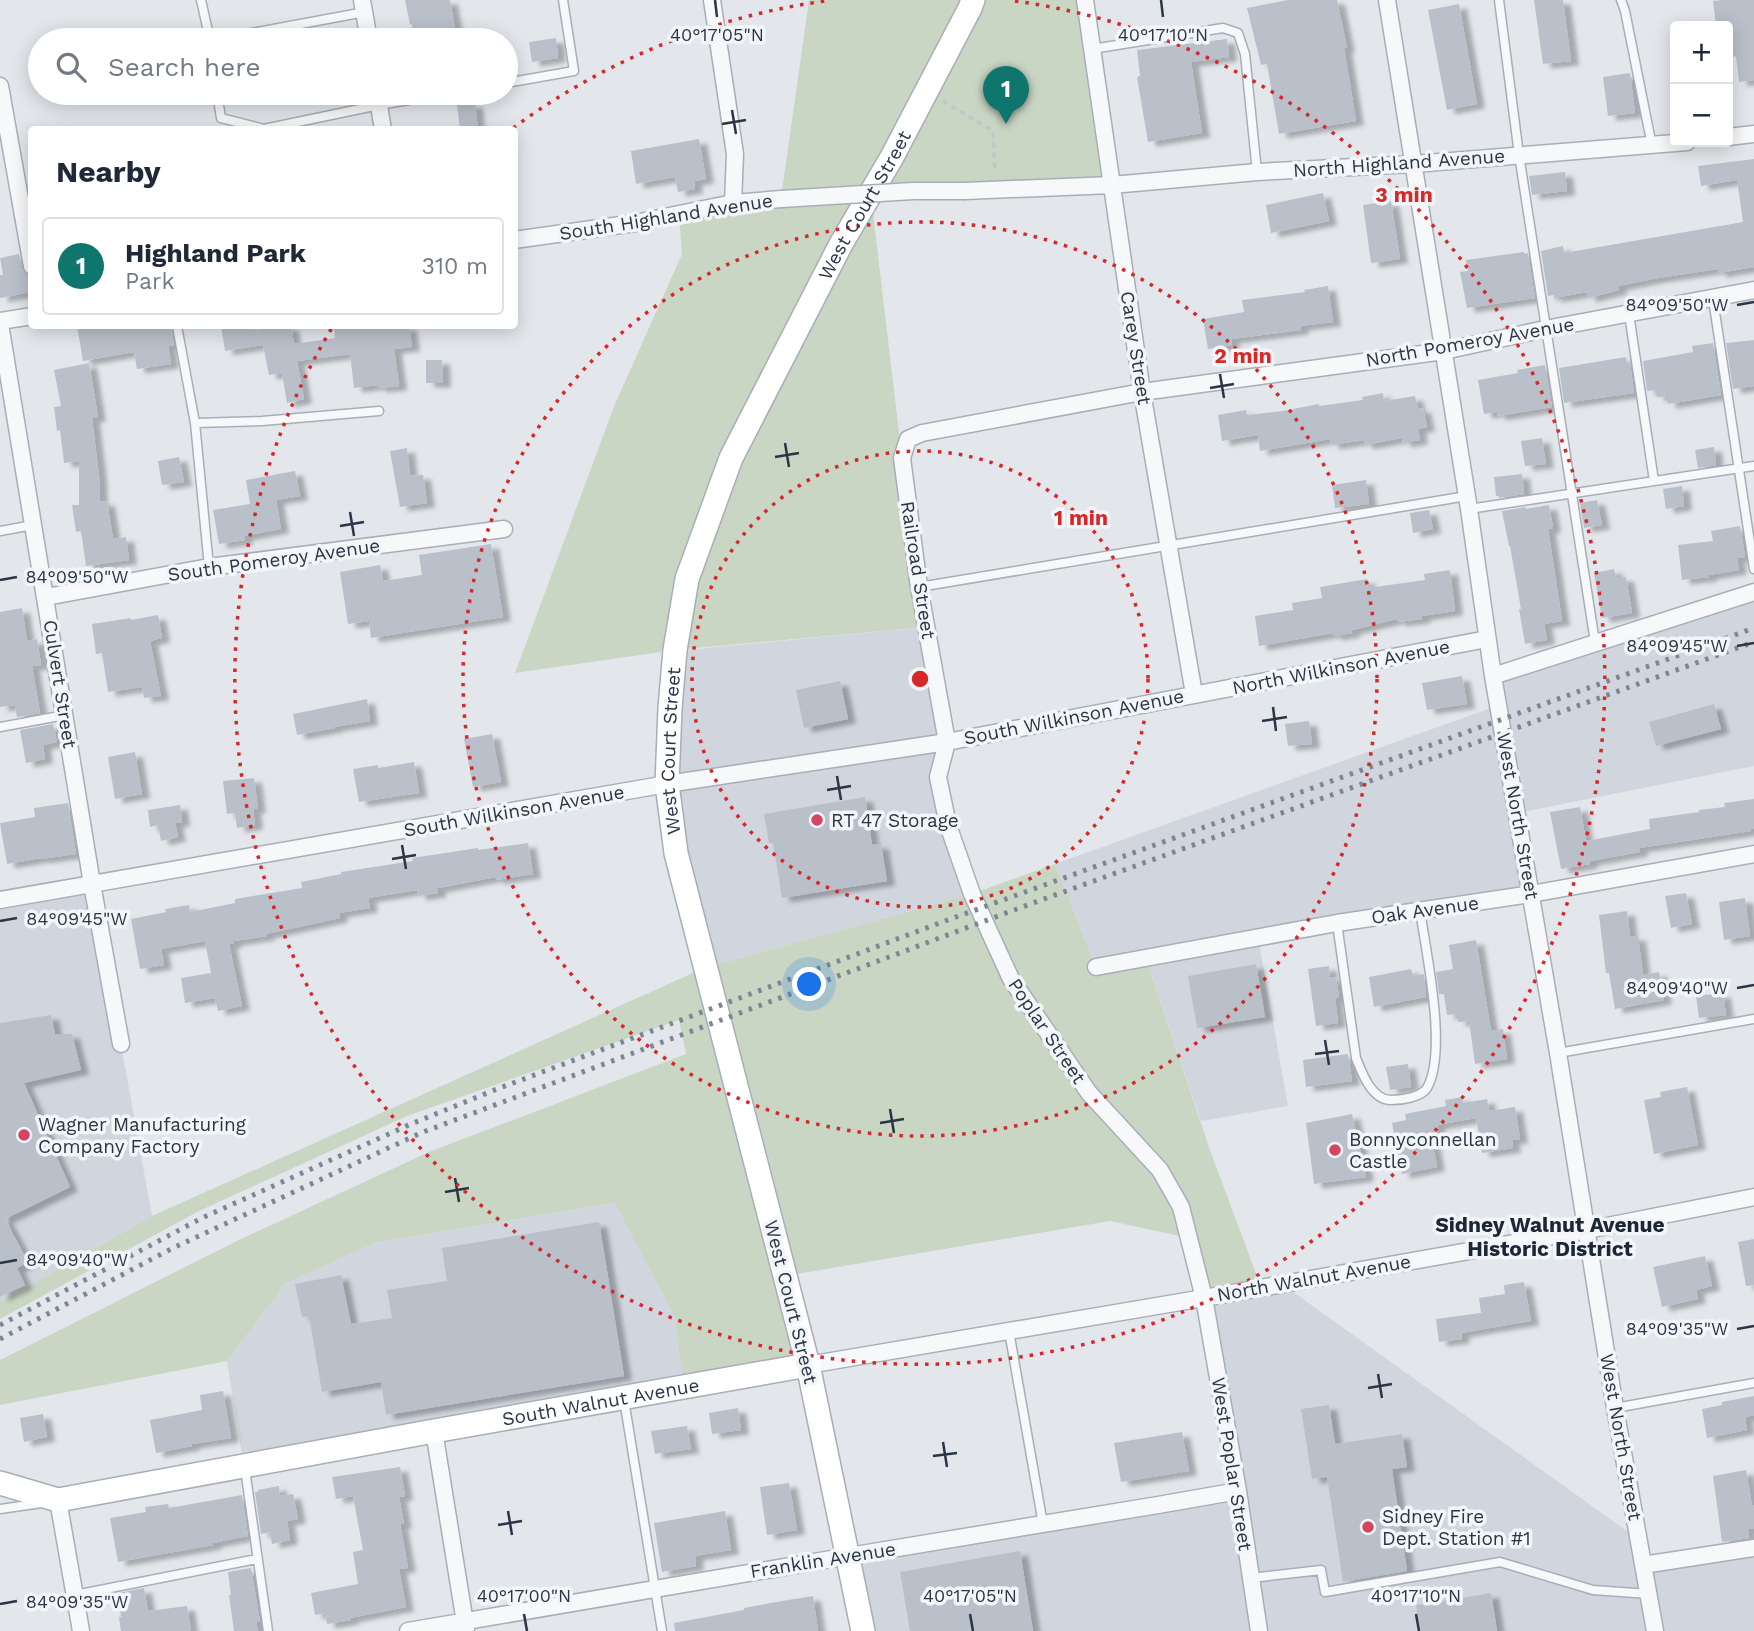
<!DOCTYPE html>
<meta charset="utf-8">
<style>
body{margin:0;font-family:"Work Sans",sans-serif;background:#f6f6f7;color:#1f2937}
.controls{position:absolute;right:21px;top:21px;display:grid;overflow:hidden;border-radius:7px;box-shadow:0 4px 18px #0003}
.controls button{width:63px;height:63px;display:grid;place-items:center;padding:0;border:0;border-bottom:2px solid #e0e1e3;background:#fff;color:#1f2937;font:35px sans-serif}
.you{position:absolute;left:810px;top:985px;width:24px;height:24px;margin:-18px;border:5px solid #fff;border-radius:50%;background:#1a73e8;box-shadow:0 0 0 10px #1a73e833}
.badge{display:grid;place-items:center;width:46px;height:46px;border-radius:50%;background:#0f766e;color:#fff;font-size:23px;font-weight:700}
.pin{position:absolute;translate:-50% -58px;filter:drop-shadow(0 2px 4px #0008)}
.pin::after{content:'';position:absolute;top:37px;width:24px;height:21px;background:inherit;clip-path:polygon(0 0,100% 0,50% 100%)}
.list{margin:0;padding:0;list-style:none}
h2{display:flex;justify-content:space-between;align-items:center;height:91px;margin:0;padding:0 28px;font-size:30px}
h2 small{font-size:23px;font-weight:400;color:#747a83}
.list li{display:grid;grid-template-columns:46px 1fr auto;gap:21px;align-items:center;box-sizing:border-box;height:98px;margin:0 14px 14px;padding:0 14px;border:2px solid #e0e1e3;border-radius:7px}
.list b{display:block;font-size:26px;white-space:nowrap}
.list p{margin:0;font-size:23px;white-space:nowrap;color:#747a83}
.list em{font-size:23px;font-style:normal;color:#747a83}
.icon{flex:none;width:38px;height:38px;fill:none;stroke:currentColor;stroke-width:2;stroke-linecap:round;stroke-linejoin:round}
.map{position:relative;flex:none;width:1754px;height:1631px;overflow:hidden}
.search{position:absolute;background:#fff;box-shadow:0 4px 18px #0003;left:28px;top:28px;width:490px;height:77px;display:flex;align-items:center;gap:18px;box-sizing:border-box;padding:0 24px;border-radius:38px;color:#747a83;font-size:26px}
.panel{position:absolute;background:#fff;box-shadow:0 4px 18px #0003;left:28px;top:126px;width:490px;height:203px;border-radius:7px}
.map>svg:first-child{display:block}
</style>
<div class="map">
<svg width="1754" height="1631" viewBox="0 0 1754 1631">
<defs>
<filter id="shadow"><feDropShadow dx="8" dy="4.5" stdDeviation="2" flood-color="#0004"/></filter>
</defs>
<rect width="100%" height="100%" fill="#e3e7ec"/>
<path fill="#d1d6de" d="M1754,592V766L1518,813L1531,894L1258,937L1288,1106L1201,1121L1146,958L1096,967L1055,864L1499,705L1493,676Z
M926,627L947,742L938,777L972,894L704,968L676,853L675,651Z
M92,884L152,1216L0,1302V900Z
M616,1203L675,1317L683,1387L244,1466L227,1361L286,1283L375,1243Z
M1282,1284L1638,1539L1643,1565L1754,1548V1631H863L849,1556L1237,1491L1204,1298Z"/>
<path fill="#c9d6c4" d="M809,0H1085L1112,185L871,196L902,458L926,627L675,650L515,673L615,404L682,254L679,214L781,198Z
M1055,864L1096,967L1146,958L1210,1150L1261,1287L1204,1298L1189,1238L1110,1221L785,1276L808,1365L683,1387L675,1317L615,1203L375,1243L286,1283L227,1361L0,1405V1360L241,1239L429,1152L686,1054L679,1020L407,1116L199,1211L0,1319V1302L152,1216L704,968L972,894Z"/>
<path fill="#bac0ca" filter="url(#shadow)" d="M405,0H450L457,40H414L412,24L410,25Z
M1288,0H1337L1347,48H1344L1356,121L1279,134L1267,64L1261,65L1247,8Z
M1534,0H1563L1571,61L1543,64Z
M1722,0H1754V80L1739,82L1736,56L1733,57L1728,26H1716L1713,1Z
M1459,4L1477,104L1447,110L1428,10Z
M556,38L558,58L532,62L529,42Z
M1227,39L1229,57L1191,62L1202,133L1148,142L1137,77L1140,76L1137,50Z
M1630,73L1635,113L1608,116L1603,77Z
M475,103L478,130H460L457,105Z
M699,139L706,179L694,181L695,189L678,192L675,177L636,184L631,151Z
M1754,159V267L1718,273V269L1658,278L1618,286L1619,290L1588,298L1587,292L1554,298V295L1548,296L1541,251L1563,246L1564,253L1743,222L1737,180L1701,186L1698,166Z
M1565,172L1567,191L1532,195L1529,176Z
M1323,193L1329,221L1271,233L1266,205Z
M1391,201L1400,259L1371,263L1363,205Z
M1524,252L1525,254L1528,253L1535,298L1467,308L1460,272L1468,271L1466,260Z
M19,254L22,268L28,275L31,292L0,298V275H3L0,258Z
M1328,286L1333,322L1300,326L1301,330L1231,339L1232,345L1208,349L1203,319L1244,312L1242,300L1305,292L1304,290Z
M77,326H171L174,345L168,346L171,364L137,369L134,352L83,361Z
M221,326H254L255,330L278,326H291L294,344L335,338L334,326H409L412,347L394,349L399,386L378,388V385L354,388L350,354L297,361L304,399L287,403L282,373L269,375L263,345L225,351Z
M1754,340V386L1733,389L1726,343Z
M1713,343L1721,395L1668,404L1667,396L1657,397L1655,390L1647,391L1643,361L1693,352L1692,346Z
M1626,357L1627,363H1630L1634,393L1564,403L1559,368Z
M426,360H442L443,383H426Z
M89,363L98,417L92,418L99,476L100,502L107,501L113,539L126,537L129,560L86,566L81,531L76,532L72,505H79V461L64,463L60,430L57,431L54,407L61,406L54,370Z
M1545,365L1552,407L1498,416L1497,412L1484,414L1478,380L1518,373L1517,370Z
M1383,393L1384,401L1415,396L1418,409L1423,408L1427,427L1418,429L1420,440L1403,443L1402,438L1365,445L1364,440L1331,445L1330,439L1260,451L1258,435L1222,441L1218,415L1246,410L1247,415L1283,411L1319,404V406L1363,400L1362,397Z
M1542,438L1546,464L1525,466L1521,441Z
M1714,447L1716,465L1698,468L1695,450Z
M407,448L410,476L423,475L427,503L400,507L390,451Z
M179,457L184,482L162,485L158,461Z
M295,471L300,496L276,500L281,529L244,536L245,540L219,544L213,510L250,504L246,480Z
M1522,474L1524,494L1499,498V496H1496L1494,477Z
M1366,480L1369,504L1335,508L1332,485Z
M1682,486L1684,506L1666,509L1663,489Z
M1597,500L1602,525L1584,528L1580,503Z
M1549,505L1553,528L1548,529L1562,621L1544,624L1547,640L1525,644L1519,609H1521L1510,546H1509L1502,511L1526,507V509Z
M1429,510L1433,529L1413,533L1410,513Z
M1740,526L1745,557L1737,558L1739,570L1709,575V577L1682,580L1678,545L1713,541L1711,531Z
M491,544L503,617L371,638L369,621L348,624L340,572L380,565L383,581L422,575L419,555Z
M1614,569L1616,578L1626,577L1632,613L1602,618L1594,573Z
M1450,570L1455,611L1422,616V619L1397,622V619L1352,630V633L1334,636L1333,633L1259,646L1255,616L1293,610L1292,603L1322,598L1320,587L1367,579L1368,588L1425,580L1424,574Z
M22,608L27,641L37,639L41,665L32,666L40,713L17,717L15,705L0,707V612Z
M158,615L162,638L150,641L161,696L144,698L142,687L108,692L102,653L96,654L92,624L131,618V620Z
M1462,676L1467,704L1427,710L1422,683Z
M840,681L848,719L804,728L796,690Z
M367,699L370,721L334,727L335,728L297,735L293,714Z
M1714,704L1721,729L1656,746L1649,722Z
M1309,721L1312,744L1288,746L1285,724Z
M53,724L57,742L43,745L45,759L26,763L20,730Z
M492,734L501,782L473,787L464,739Z
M135,752L142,794L115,799L108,757Z
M414,762L419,793L359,802L353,769L378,765V768Z
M254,778L258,809H253L255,825L237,828L235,813L227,814L223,781Z
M865,797L872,845L881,844L887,881L782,898L773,843H769L764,814Z
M1754,799V828L1751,829V831L1639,848L1640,852L1590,861V864L1561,869L1550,812L1580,807L1586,841L1650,829L1649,819L1699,812V810L1725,807L1724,803Z
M68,803L76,854L41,859V858L7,864L0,823L35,817L34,808Z
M180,805L182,822L175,823L178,837L161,841L158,825L150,827L148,810Z
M528,843L533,874L496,880V877L438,888V893L418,896L417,890L368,898L370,908L339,913L340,918L266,934L267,936L234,941V943L229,944L242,1006L218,1011L215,998L185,1003L181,978L211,973L205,941L161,949L164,965L140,969L131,919L166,912L165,909L189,905L190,912L235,903V899L302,888L301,882L341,874V872L413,861L412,858L478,848V850Z
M1686,893L1692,924L1671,928L1665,896Z
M1745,898L1750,936L1724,940L1719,902Z
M1627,911L1630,937L1638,936L1643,975L1659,972L1664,1000L1615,1009L1609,973H1606L1599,915Z
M1476,940L1491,1031L1503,1029L1507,1059L1475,1064L1469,1021L1458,1022L1457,1014L1447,1015L1444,994H1439L1436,972L1453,969L1449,945Z
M1256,964L1265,1017L1197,1028L1188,976Z
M1329,966L1330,978L1336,977L1339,997L1335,998L1338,1023L1316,1026L1308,969Z
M1411,969L1413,976L1424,974L1426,997L1374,1007L1369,977Z
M1723,993L1726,1015L1699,1018L1696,996Z
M51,1015L55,1034H72L81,1070L24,1083L70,1187L5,1219L28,1262L17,1268L25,1285L0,1297V1023Z
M1348,1054L1352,1081L1306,1087L1303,1060Z
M1408,1064L1411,1087L1390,1090L1386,1067Z
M1687,1087L1698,1145L1654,1154L1644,1100L1661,1097L1660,1092Z
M1462,1097L1463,1103L1487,1099L1489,1111L1515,1107L1520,1139L1512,1140L1513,1148L1482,1153L1476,1118L1437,1125L1438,1133L1431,1134L1437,1167L1402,1174L1392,1123L1406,1120L1405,1114L1446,1106L1445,1100Z
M1352,1114L1366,1177L1314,1184L1306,1123Z
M599,1222L624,1376L386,1415L381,1382L322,1392L309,1316L302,1317L295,1284L341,1275L351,1324L392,1318L387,1290L447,1281L442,1248Z
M1754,1239V1285L1746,1286L1738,1242Z
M1705,1256L1712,1286L1696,1290L1698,1299L1662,1307L1653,1267Z
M1524,1282L1531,1321L1461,1333L1462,1339L1439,1342L1436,1319L1481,1313L1479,1298L1505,1294L1504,1285Z
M223,1391L231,1438L192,1444V1446L156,1453L150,1420L202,1410L200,1395Z
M1754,1396V1415L1745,1417L1747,1430L1707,1438L1702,1409L1722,1405V1402Z
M1329,1405L1335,1444L1402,1434L1407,1467L1392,1469L1407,1571L1343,1582L1327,1477L1312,1479L1301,1409Z
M738,1408L741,1430L712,1434L709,1413Z
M43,1414L47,1437L24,1442L20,1418Z
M687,1426L691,1449L655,1454L651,1431Z
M1182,1432L1189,1471L1121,1482L1114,1443Z
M400,1467L405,1496L399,1497L404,1524H400L408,1568L399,1569L406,1607L350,1618L351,1620L327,1624L325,1613L315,1615L311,1593L358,1584L353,1552L363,1550L353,1496L336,1499L332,1477Z
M1746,1470L1752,1506L1754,1505V1528L1748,1529L1749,1538L1722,1542L1713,1476Z
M789,1483L797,1530L767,1535L760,1487Z
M279,1486L280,1496L293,1494L298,1519L287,1521L290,1540L272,1544L270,1532L261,1534L255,1492H258V1490Z
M242,1495L248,1536L213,1543V1545L118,1562L110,1518L146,1512L145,1507L168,1504L169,1508Z
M725,1511L731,1550L695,1556L696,1566L662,1572L654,1523Z
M1020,1551L1033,1631H910L900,1572Z
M251,1568L260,1622H256L258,1631H234L229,1595H231L228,1572Z
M144,1588L148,1611L187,1606L191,1631H121L119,1617H121L118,1593Z
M1491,1593L1497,1631H1420L1416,1605Z
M813,1596L818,1631H675L674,1623L744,1610V1608L776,1602Z"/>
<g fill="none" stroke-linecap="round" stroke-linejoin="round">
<g stroke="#a8aeb7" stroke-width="11">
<path id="service" d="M201,0L210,40
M1499,0L1519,155L1595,642
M1621,0L1625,11L1652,146
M214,40L365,12
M1092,49L1223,28L1238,33L1245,54L1257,172
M506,83L574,71L563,0
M217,93L221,118L264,129L379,105L450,93
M1713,299L1754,569
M1629,314L1654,481
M177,326L195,423L209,567
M195,423L262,421L379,411
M1469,509L1754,466
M0,531L33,525
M919,587L1467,496
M0,727L65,715
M1337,923L1356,1058C1362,1073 1372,1101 1392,1100C1403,1100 1421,1097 1427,1088C1448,1051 1426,953 1420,910
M1558,1053L1754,1019
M1009,1331L1043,1524
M624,1400L662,1631
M1615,1408L1754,1383
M245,1469L268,1631
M0,1509L42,1503
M1251,1578L1321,1570L1325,1592L1500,1562L1593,1590L1649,1594
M75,1595L257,1559"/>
</g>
<g stroke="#a8aeb7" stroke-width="19">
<path id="minor" d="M362,0L369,40
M712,0L735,154L733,203
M1085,0L1142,392L1194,694
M1387,0L1469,509L1493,676L1558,1053L1615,1408L1655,1631
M0,86L32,266
M377,93L383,130
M1728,137L1754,134
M965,191L1112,185L1257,172L1414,164L1687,142
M514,240L635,223L733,203L781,199
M0,321L32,316
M0,324L92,884L121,1044
M46,597L209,567L504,529
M1493,676L1754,592
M0,900L667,784L947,742L1487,639
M1096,967L1337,923L1531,894L1754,854
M808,1365L1204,1298L1587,1230L1754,1197
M434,1431L466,1629
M58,1500L81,1631
M1643,1565L1754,1548
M408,1631L849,1556L1158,1505L1238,1491
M1259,1631L1238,1491L1204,1298L1181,1207L1160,1170L1089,1093L1011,979L972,894L948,825L938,777L947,742L919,587L902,458L908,439L922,433L1142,392L1444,351L1545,329L1754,290"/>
</g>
<g stroke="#a8aeb7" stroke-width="26">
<g id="secondary">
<path id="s1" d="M0,1483L58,1500L434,1431L808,1365"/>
<path id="s2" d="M863,1631L808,1365L676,853L667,784L670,708L675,650L687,579L731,458L841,244L892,157L970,8L973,0"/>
</g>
</g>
<path stroke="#c1c5cb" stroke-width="3.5" stroke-dasharray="5 5" stroke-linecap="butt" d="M943,101L993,131L995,173"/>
<use href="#service" stroke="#f6f8fa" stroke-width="8"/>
<use href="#minor" stroke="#f6f8fa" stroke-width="16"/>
<use href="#secondary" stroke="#fff" stroke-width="23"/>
<path stroke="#7c8796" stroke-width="5" stroke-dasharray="3.5 7" stroke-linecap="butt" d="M0,1325L202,1218L411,1124L497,1089L945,921L1754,628
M0,1339L173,1248L423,1132L1022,907L1754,642"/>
<g stroke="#a8aeb7" stroke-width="19" stroke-linecap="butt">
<path id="minor-bridge" d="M781,199L913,191H965"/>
</g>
<use href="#minor-bridge" stroke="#f6f8fa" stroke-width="16"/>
</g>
<path fill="none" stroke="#2a3545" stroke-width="2.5" d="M715,0L717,17M1161,0L1163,17M732,110L736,134M722,124L746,120M1737,305L1754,302M1220,374L1224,398M1210,388L1234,384M785,443L789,467M775,457L799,453M350,512L354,536M340,526L364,522M0,580L17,577M1737,646L1754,643M1273,707L1276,731M1262,721L1287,717M837,776L841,800M827,790L851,786M402,845L406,869M392,859L416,855M0,921L17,918M1737,988L1754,985M1325,1040L1329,1065M1315,1054L1339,1051M890,1109L894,1133M880,1123L904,1119M455,1178L459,1202M445,1192L469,1188M0,1263L17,1260M1737,1329L1754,1326M1378,1374L1382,1398M1368,1388L1392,1384M943,1442L947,1467M933,1456L957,1453M508,1511L512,1535M498,1525L522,1521M0,1604L17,1601M524,1614L527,1631M970,1614L973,1631M1416,1614L1419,1631"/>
<g fill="none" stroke="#d62828" stroke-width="3.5" stroke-dasharray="3.5 7">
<circle cx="920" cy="679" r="228"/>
<circle cx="920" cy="679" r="457"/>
<path d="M513 128A685 685 0 0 1 825 1M1015 1A685 685 0 1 1 333 326"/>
</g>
<g fill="#d34661" stroke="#f3f6f9" stroke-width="2.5">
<circle cx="817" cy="820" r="7"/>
<circle cx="24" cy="1135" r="7"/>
<circle cx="1335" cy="1150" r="7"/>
<circle cx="1368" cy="1527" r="7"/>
</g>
<g text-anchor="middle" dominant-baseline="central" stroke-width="7" stroke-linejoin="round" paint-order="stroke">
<g font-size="19" fill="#2a3545" stroke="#f3f6f9">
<text transform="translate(1399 163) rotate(-4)">North Highland Avenue</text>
<text stroke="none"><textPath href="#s2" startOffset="1491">West Court Street</textPath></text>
<text transform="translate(666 217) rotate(-9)">South Highland Avenue</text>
<text transform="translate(1470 342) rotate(-10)">North Pomeroy Avenue</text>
<text transform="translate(1136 348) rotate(81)">Carey Street</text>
<text transform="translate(274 560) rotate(-8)">South Pomeroy Avenue</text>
<text transform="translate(918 570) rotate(81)">Railroad Street</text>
<text transform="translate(1341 667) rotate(-11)">North Wilkinson Avenue</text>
<text transform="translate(60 684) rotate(81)">Culvert Street</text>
<text transform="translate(1074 717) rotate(-11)">South Wilkinson Avenue</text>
<text stroke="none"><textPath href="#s2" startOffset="903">West Court Street</textPath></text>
<text transform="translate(514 811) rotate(-10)">South Wilkinson Avenue</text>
<text transform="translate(1518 816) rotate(80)">West North Street</text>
<text transform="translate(1425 910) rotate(-8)">Oak Avenue</text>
<text transform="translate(1047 1031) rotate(56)">Poplar Street</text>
<text transform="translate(1314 1278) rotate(-10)">North Walnut Avenue</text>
<text transform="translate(791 1302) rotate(76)">West Court Street</text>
<text stroke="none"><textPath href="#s1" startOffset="612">South Walnut Avenue</textPath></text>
<text transform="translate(1621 1437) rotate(80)">West North Street</text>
<text transform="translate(1232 1464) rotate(81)">West Poplar Street</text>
<text transform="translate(823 1560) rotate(-9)">Franklin Avenue</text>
</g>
<g font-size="19" fill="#2a3545" stroke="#f3f6f9" text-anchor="start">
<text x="831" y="820">RT 47 Storage</text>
<text x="38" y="1124">Wagner Manufacturing<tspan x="38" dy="22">Company Factory</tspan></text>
<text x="1349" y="1139">Bonnyconnellan<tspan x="1349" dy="22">Castle</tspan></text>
<text x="1382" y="1516">Sidney Fire<tspan x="1382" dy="22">Dept. Station #1</tspan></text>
</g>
<g font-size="21" font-weight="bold" fill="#1c2636" stroke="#f3f6f9">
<text x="1550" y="1224">Sidney Walnut Avenue<tspan x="1550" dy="24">Historic District</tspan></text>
</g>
</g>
<g font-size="18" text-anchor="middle" fill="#2a3545" stroke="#f3f6f9" stroke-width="7" stroke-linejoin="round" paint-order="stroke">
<text x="717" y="41">40°17'05"N</text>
<text x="1163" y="41">40°17'10"N</text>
<text x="1677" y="311">84°09'50"W</text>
<text x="77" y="583">84°09'50"W</text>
<text x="1677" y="652">84°09'45"W</text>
<text x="77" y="925">84°09'45"W</text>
<text x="1677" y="994">84°09'40"W</text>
<text x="77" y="1266">84°09'40"W</text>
<text x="1677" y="1335">84°09'35"W</text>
<text x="524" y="1602">40°17'00"N</text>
<text x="970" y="1602">40°17'05"N</text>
<text x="1416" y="1602">40°17'10"N</text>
<text x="77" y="1608">84°09'35"W</text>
</g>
<circle cx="920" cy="679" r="10" fill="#d62828" stroke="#f3f6f9" stroke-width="3.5"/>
<g font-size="21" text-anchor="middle" font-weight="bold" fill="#d62828" stroke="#f3f6f9" stroke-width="7" stroke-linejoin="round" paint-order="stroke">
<text x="1404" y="202">3 min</text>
<text x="1243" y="363">2 min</text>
<text x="1081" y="525">1 min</text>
</g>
</svg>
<div class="controls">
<button>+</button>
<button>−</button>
</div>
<div class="you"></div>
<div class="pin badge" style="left:1006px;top:124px">1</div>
<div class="search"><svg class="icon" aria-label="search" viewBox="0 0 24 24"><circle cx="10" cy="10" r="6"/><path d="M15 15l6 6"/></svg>Search here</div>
<section class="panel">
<h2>Nearby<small></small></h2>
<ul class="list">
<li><span class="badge">1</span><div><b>Highland Park</b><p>Park</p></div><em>310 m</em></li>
</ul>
</section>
</div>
